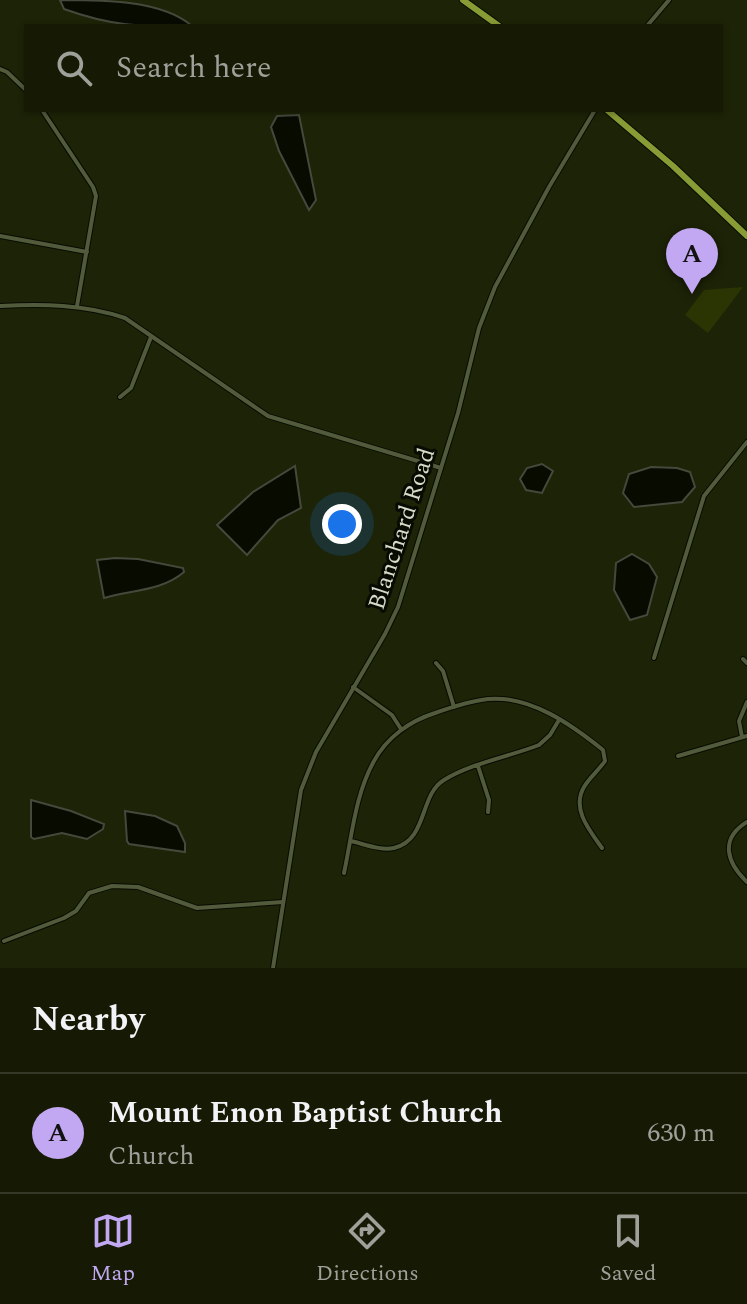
<!DOCTYPE html>
<style>
body{margin:0;font-family:Spectral,serif;background:#232713;color:#f1f3f6}
.you{position:absolute;left:342px;top:524px;width:28px;height:28px;margin:-20px;border:6px solid #fff;border-radius:50%;background:#1a73e8;box-shadow:0 0 0 12px #1a73e833}
.badge{display:grid;place-items:center;width:52px;height:52px;border-radius:50%;background:#c2a8f2;color:#111;font-size:26px;font-weight:700}
.pin{position:absolute;translate:-50% -66px;filter:drop-shadow(0 2px 4px #0008)}
.pin::after{content:'';position:absolute;top:42px;width:28px;height:24px;background:inherit;clip-path:polygon(0 0,100% 0,50% 100%)}
.list{margin:0;padding:0;list-style:none}
h2{display:flex;justify-content:space-between;align-items:center;height:104px;margin:0;padding:0 32px;font-size:34px}
h2 small{font-size:26px;font-weight:400;color:#9ea19a}
.list li{display:grid;grid-template-columns:52px 1fr auto;gap:24px;align-items:center;box-sizing:border-box;height:120px;padding:0 32px;border-top:2px solid #353826}
.list b{display:block;font-size:30px;white-space:nowrap}
.list p{margin:0;font-size:26px;white-space:nowrap;color:#9ea19a}
.list em{font-size:26px;font-style:normal;color:#9ea19a}
.icon{flex:none;width:44px;height:44px;fill:none;stroke:currentColor;stroke-width:2;stroke-linecap:round;stroke-linejoin:round}
.map{position:relative;flex:none;width:747px;height:968px;overflow:hidden}
.search{position:absolute;background:#161a04;box-shadow:0 2px 6px #0004;left:24px;right:24px;top:24px;height:88px;display:flex;align-items:center;gap:20px;box-sizing:border-box;padding:0 28px;border-radius:0px;color:#9ea19a;font-size:30px}
.sheet{height:224px;background:#161a04}
nav{display:flex;justify-content:space-around;align-items:center;box-sizing:border-box;height:112px;border-top:2px solid #353826;background:#161a04;font-size:22px;color:#9ea19a}
nav a{display:grid;justify-items:center;gap:4px}
nav .on{color:#c2a8f2}
.map>svg:first-child{display:block}
</style>
<div class="map">
<svg width="747" height="968" viewBox="0 0 747 968">
<rect width="100%" height="100%" fill="#1d2306"/>
<path fill="#2b3403" d="M743,287L708,333L685,315L704,290Z"/>
<path fill="#070b00" stroke="#45493c" stroke-width="2" d="M60,0C104,0 162,0 192,26C140,26 114,27 64,9Z
M299,115L316,200L309,210L279,151L271,127L277,116Z
M542,464L553,471L542,493L526,490L520,479L527,468Z
M295,466L301,508L278,520L247,555L217,525L253,492Z
M651,467L677,468L690,472L695,487L682,502L634,507L623,493L629,474Z
M632,554L649,564L657,577L647,615L630,620L614,590L616,563Z
M115,558L138,559L183,568L184,572C162,591 131,590 104,598L97,560Z
M31,800L71,811L104,824L103,829L87,839L62,833L34,839L31,837Z
M125,811L155,816L177,826L185,843V852L129,844L127,841Z"/>
<g fill="none" stroke-linecap="round" stroke-linejoin="round">
<g stroke="#070c00" stroke-width="6">
<path id="minor" d="M647,26L669,0
M0,69L7,72L26,90
M42,110L93,187L96,196L77,306
M0,236L87,252
M0,306C42,304 84,304 125,318L268,416L441,468
M120,397L131,388L151,337
M654,658L704,496L747,442
M743,659L747,663
M436,663L443,671L454,707
M353,687L392,715L401,729
M742,737L739,721L747,702
M678,756L747,736
M478,766L489,800L488,812
M747,822C719,839 727,863 747,882
M351,841C364,844 381,851 394,848C428,840 419,795 444,780C472,763 508,757 539,745L550,735L559,720
M344,873C352,836 355,795 374,761C387,737 410,721 435,713C452,707 470,701 488,699C530,695 572,725 603,750L605,761C599,770 589,778 584,787C571,809 590,831 602,848
M4,941L64,918L76,911L89,893L112,886L138,887L197,908L283,902"/>
</g>
<g stroke="#070c00" stroke-width="6">
<path id="tertiary" d="M273,968L301,790L316,752L385,634L398,607L458,413L479,328L495,287L549,187L595,110"/>
</g>
<g stroke="#070c00" stroke-width="8">
<path id="primary" d="M463,0L499,26
M607,110L673,166L747,236"/>
</g>
<use href="#minor" stroke="#525a3c" stroke-width="4"/>
<use href="#tertiary" stroke="#525a3c" stroke-width="4"/>
<use href="#primary" stroke="#879c34" stroke-width="6"/>
</g>
<g text-anchor="middle" dominant-baseline="central" stroke-width="6" stroke-linejoin="round" paint-order="stroke">
<g font-size="24" fill="#d5dac9" stroke="#080b02">
<text transform="translate(402 529) rotate(-72)">Blanchard Road</text>
</g>
</g>
</svg>
<div class="you"></div>
<div class="pin badge" style="left:692px;top:294px">A</div>
<div class="search"><svg class="icon" aria-label="search" viewBox="0 0 24 24"><circle cx="10" cy="10" r="6"/><path d="M15 15l6 6"/></svg>Search here</div>
</div>
<section class="sheet">
<h2>Nearby<small></small></h2>
<ul class="list">
<li><span class="badge">A</span><div><b>Mount Enon Baptist Church</b><p>Church</p></div><em>630 m</em></li>
</ul>
</section>
<nav>
<a class="on"><svg class="icon" aria-label="map" viewBox="0 0 24 24"><path d="M3 6l6-2 6 2 6-2v14l-6 2-6-2-6 2zM9 4v14M15 6v14"/></svg>Map</a>
<a><svg class="icon" aria-label="directions" viewBox="0 0 24 24"><path d="M12 3l9 9-9 9-9-9zM9 14v-3h6M13 9l2 2-2 2"/></svg>Directions</a>
<a><svg class="icon" aria-label="saved" viewBox="0 0 24 24"><path d="M7 4h10v16l-5-4-5 4z"/></svg>Saved</a>
</nav>
